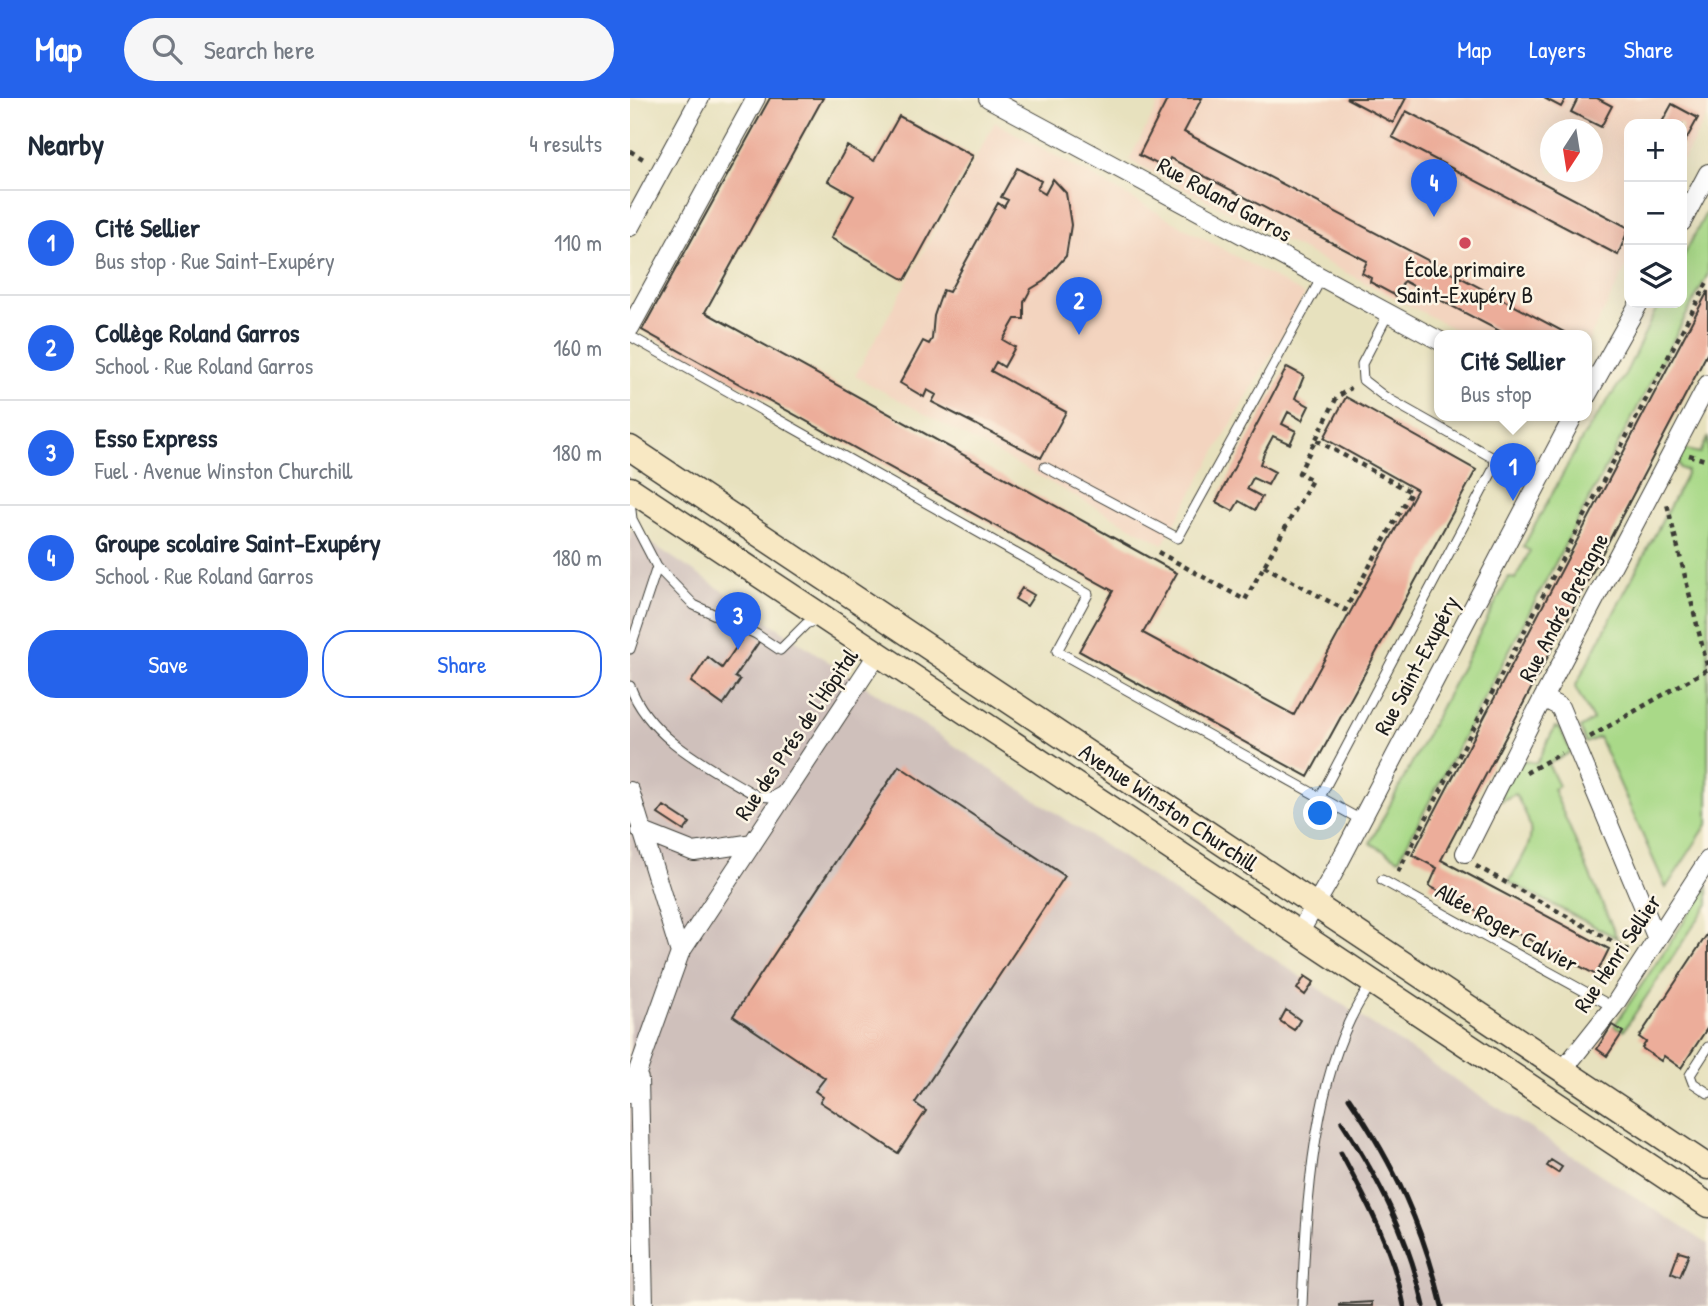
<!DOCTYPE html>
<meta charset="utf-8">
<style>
body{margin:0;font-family:"Patrick Hand",sans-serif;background:#f6f6f7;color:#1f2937}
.controls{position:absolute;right:21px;top:21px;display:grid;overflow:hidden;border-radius:14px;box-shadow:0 7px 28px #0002}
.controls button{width:63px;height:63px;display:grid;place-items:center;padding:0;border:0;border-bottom:2px solid #e0e1e3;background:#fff;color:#1f2937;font:35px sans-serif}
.compass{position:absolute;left:910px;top:21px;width:63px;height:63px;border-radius:50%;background:#fff;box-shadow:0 7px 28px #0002;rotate:192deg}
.you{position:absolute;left:691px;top:716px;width:24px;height:24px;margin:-18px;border:5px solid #fff;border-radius:50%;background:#1a73e8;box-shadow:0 0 0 10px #1a73e833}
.badge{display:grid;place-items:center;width:46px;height:46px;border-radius:50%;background:#2563eb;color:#fff;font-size:23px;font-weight:700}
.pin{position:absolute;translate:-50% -58px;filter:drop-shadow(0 2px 4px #0008)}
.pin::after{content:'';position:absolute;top:37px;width:24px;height:21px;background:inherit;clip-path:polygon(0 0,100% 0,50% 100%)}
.popup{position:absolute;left:804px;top:232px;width:158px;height:91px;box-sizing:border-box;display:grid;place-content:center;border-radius:14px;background:#fff;filter:drop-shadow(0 2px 5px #0005);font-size:23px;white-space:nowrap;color:#747a83}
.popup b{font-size:26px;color:#1f2937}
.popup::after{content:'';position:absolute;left:50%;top:100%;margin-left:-14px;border:14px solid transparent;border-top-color:#fff}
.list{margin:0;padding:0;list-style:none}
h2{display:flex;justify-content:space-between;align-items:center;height:91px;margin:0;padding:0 28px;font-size:30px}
h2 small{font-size:23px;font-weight:400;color:#747a83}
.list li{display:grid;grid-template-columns:46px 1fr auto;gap:21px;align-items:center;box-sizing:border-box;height:105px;padding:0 28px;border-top:2px solid #e0e1e3}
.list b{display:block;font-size:26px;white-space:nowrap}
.list p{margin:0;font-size:23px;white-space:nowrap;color:#747a83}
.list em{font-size:23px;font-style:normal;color:#747a83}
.actions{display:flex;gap:14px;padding:21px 28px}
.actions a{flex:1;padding:16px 0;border:2px solid #2563eb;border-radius:28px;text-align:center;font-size:24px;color:#2563eb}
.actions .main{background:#2563eb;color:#fff}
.icon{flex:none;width:38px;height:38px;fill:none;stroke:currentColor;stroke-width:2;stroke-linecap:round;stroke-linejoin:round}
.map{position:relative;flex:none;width:1078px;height:1208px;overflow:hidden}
header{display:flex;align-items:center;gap:42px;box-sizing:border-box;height:98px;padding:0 35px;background:#2563eb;color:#fff}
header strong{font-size:33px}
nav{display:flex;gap:38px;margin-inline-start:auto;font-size:24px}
.search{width:490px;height:63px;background:#f6f6f7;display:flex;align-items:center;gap:18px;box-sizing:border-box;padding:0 24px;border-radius:38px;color:#747a83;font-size:26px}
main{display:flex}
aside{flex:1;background:#fff}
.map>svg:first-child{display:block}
</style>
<header>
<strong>Map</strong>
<div class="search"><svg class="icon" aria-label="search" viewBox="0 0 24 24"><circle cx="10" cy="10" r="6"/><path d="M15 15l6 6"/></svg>Search here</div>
<nav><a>Map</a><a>Layers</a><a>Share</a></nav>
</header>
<main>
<aside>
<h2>Nearby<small>4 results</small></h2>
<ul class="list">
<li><span class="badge">1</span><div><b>Cité Sellier</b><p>Bus stop · Rue Saint-Exupéry</p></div><em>110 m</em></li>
<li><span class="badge">2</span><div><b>Collège Roland Garros</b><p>School · Rue Roland Garros</p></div><em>160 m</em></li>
<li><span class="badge">3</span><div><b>Esso Express</b><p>Fuel · Avenue Winston Churchill</p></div><em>180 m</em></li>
<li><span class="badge">4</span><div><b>Groupe scolaire Saint-Exupéry</b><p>School · Rue Roland Garros</p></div><em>180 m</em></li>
</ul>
<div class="actions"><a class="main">Save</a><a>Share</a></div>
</aside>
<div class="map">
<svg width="1078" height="1208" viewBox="0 0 1078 1208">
<rect width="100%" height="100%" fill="#fcf5e5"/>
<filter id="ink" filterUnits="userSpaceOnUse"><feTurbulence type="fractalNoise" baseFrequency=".0143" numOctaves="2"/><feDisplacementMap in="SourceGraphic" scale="14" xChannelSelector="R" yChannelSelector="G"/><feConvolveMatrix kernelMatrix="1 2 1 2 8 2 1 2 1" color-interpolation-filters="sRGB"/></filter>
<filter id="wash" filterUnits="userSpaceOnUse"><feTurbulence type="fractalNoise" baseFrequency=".00686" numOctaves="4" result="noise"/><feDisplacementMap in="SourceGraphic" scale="28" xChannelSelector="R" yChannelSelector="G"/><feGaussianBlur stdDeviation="1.57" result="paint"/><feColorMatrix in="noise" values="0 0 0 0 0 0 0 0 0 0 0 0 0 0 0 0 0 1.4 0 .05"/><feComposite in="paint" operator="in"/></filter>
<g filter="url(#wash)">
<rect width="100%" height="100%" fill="#e7e1be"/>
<path fill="#f3d4bf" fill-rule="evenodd" d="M532,0H1078V16L1052,65V26H999V165L957,245L956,237H836L499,62ZM920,32H962V74H920Z
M365,24L675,197L533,446L225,278Z"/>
<path fill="#cfc0bb" d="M0,431L830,985L1078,1146V1208H0Z"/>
<path fill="#a9d988" stroke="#627a52" stroke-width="2" d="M1078,111V176L769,761L740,745L879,479L885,481L900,453L893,449L953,339L994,279L1029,205H1052V161Z
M1078,339V725L1036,790L969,639L956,645L950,630L963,622L945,589L1054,381L1057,373L1050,370L1047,357L1052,351L1070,355Z
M925,629L930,630L941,654L918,666L929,688L923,691L987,840L879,784C901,743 911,738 885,696L871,703L872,692L889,662L907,665Z
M1078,788V806L994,932L984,928Z"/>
<g id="blocks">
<path fill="#ecad9a" d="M140,0H193L75,214L547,475L513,535L664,617L787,392L694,340L716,299L846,372L678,679L449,553L483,493L12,232Z
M538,0H572L554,34L934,234L933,237H877L774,183L766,198L740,184L741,180L732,175L737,163L540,60L535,70L509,57Z
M716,0H776L763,25Z
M914,0H936L931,9Z
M948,0H967L982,8L971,29L941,14Z
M1042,6L1068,20L1052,49V26H1031Z
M776,13L999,130L988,157L762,39Z
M269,18L343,58L275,182L201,140L224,98L198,83L217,48L244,63Z
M387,70L411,83L407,91L415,96L423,81L436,95L441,127L436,158L414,183L401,191L394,204V221H385L373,242L385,249L374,269L366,264L361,273L436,314L411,360L302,304L306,297L297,292L294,299L270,285L293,243L299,246L302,241L304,218L313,192L319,194L368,105L374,109L378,102L371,99Z
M1078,193V254L811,762L979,851L966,877L799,788L807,770L782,757Z
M657,269L674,278L665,300L679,308L672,322L658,314L652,326L666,333L660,346L643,338L635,353L630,366L645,374L638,387L623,380L617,391L632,399L625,412L609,403L603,413L586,404Z
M392,490L404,497L397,508L385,501Z
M118,532L131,541L105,579L110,582L93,607L61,584L78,559L92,570Z
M269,668L435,778L285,1005L296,1013L268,1055L190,1004L193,999L185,993L195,980L103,918Z
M34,708L60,725L54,733L28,716Z
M1078,835V929L1051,970L1034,958L1031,963L1012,950L1016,944L1009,939Z
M675,878L684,884L675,897L667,891Z
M656,912L670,922L664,932L650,923Z
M982,927L993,934L977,958L967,951Z
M921,1062L932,1069L928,1075L917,1068Z
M1049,1153L1059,1156L1050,1179L1041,1175Z
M742,1204V1208H709V1206Z"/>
</g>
</g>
<g filter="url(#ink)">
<use href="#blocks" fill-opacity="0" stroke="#3a3a34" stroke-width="2"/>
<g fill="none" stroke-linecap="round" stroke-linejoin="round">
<g stroke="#3a3a34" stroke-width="11">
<path id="lane" d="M0,238L458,496L427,553L731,722
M415,369L548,440L691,181
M0,404L2,421L27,469L64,507L126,536L150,552L176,526L188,521
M0,551L27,469
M0,588C20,642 81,670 127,698L141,699L152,693
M690,699L864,370L865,361L755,299L733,282L732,266L758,216
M752,782L983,909
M1078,949L1060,977L1063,985L1078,995
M672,1208C676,1112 682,965 741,887"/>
</g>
<g stroke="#3a3a34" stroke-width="20">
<path id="street" d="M358,0L810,243
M1052,124L1078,75
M0,129L70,0
M0,230L126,0
M956,299L1009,205
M913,600L930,609L1027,841
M0,693L50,855
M11,733L64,754L123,745
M835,755L913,600L1078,286
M668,837L702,778L944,317
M933,972L983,909L1078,762
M9,981L14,1208
M0,995L50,855L249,554"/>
</g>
<g stroke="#3a3a34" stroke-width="27">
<path id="secondary" d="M0,350L1078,1069
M0,391L1078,1107"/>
</g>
<path stroke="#3a3a34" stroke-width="4.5" stroke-dasharray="5 5" stroke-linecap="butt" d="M0,53L15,62
M1059,357L1078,363
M528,454L615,502L682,382L669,375L707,299L721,290
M634,468L715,512L781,394L686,342
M960,639L1078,571L1037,406
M896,675L931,655
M846,768L998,852
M768,774L1078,183"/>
<use href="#lane" stroke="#fff" stroke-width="9"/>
<use href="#street" stroke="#fff" stroke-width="18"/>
<use href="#secondary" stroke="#f8e8c3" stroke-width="24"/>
<path stroke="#1c1c1c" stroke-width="5" d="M719,1000C765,1068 793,1128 812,1208
M712,1024C750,1083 779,1140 794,1208
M711,1055C738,1105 763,1152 774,1208"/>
</g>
</g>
<circle fill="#d1495b" stroke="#fcf5e5" stroke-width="2.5" cx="835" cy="145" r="7"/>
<g text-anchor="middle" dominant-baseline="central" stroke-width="5" stroke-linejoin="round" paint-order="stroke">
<g font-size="23" fill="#1c1c1c" stroke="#fcf5e5">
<text transform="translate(595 101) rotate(29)">Rue Roland Garros</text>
<text transform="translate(933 509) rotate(-62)">Rue André Bretagne</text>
<text transform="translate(786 567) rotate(-62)">Rue Saint-Exupéry</text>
<text transform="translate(166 636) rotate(-56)">Rue des Prés de l'Hôpital</text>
<text transform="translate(539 709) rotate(34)">Avenue Winston Churchill</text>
<text transform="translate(877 829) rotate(29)">Allée Roger Calvier</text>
<text transform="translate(987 855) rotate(-56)">Rue Henri Sellier</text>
</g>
<g font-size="23" fill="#1c1c1c" stroke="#fcf5e5">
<text x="835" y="170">École primaire<tspan x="835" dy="26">Saint-Exupéry B</tspan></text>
</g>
</g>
</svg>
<div class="controls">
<button>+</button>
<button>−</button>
<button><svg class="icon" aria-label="layers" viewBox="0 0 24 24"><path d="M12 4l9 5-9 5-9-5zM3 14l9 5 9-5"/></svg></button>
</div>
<svg class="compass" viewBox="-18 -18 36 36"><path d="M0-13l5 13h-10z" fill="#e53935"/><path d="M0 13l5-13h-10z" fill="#747a83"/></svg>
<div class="you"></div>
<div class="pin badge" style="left:883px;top:403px">1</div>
<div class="popup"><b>Cité Sellier</b>Bus stop</div>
<div class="pin badge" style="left:449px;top:237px">2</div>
<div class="pin badge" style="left:108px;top:552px">3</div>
<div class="pin badge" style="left:804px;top:119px">4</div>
</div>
</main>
